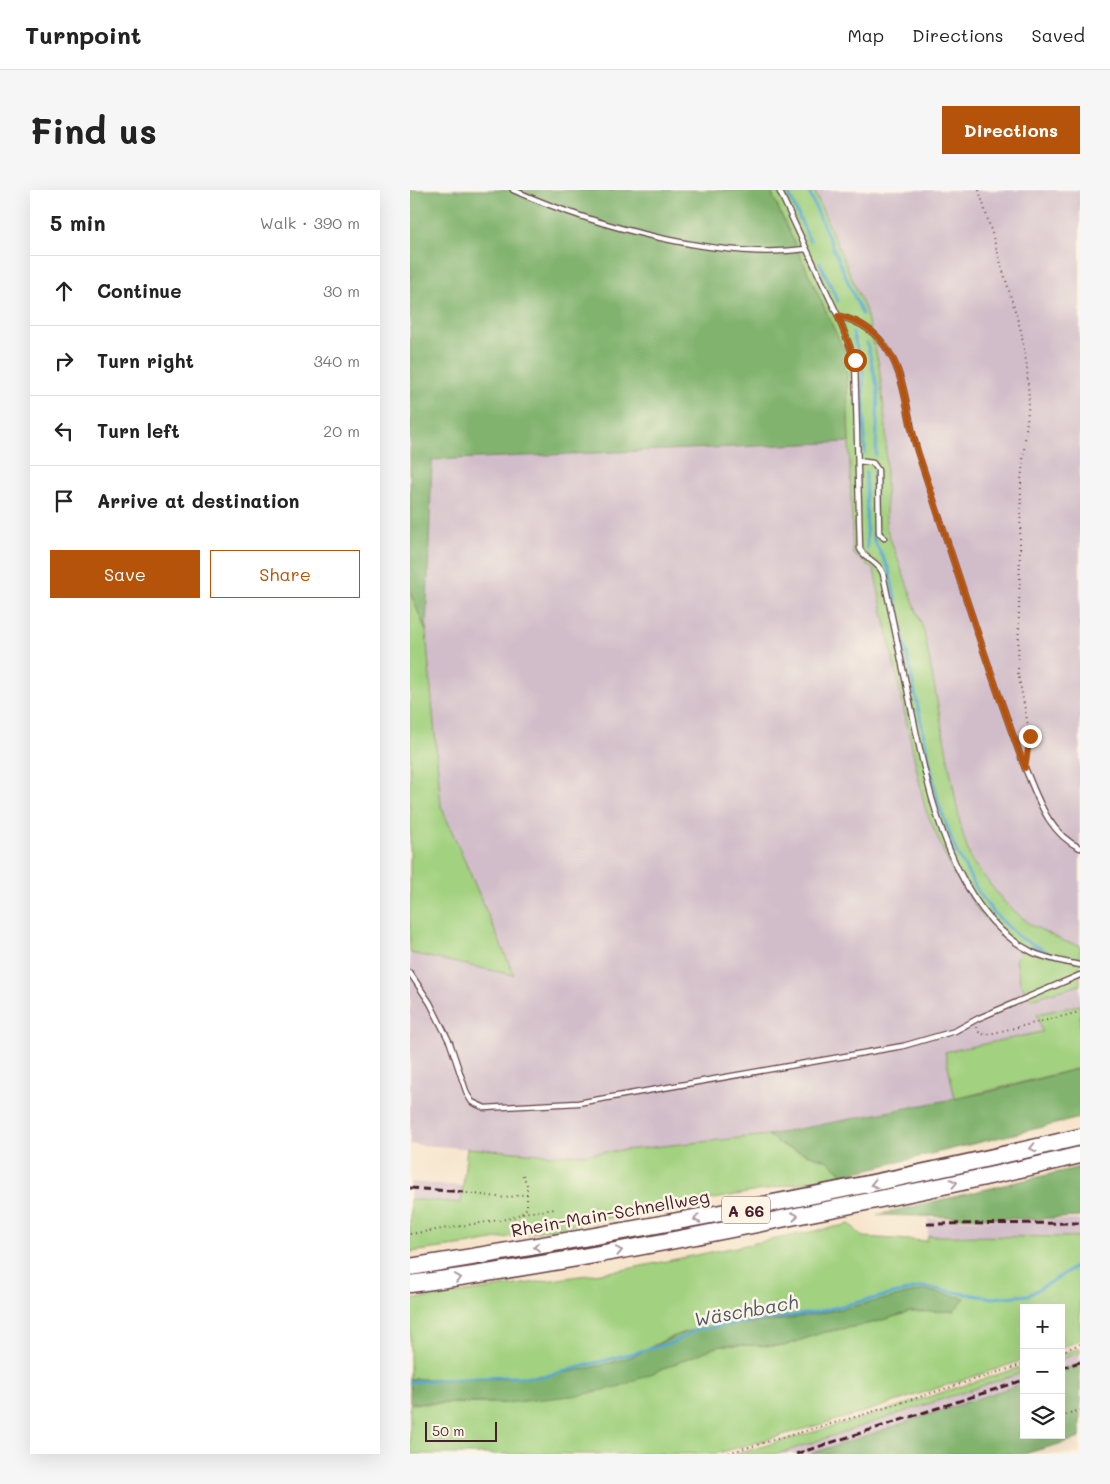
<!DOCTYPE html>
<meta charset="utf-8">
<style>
body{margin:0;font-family:Mali,sans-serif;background:#f6f6f6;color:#222}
.controls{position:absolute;right:15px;bottom:15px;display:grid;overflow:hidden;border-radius:0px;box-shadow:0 5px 20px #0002}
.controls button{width:45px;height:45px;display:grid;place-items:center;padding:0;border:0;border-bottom:1px solid #e0e0e0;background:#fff;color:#222;font:25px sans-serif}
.scale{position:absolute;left:15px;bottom:12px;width:72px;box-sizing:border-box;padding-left:5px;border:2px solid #4a1f2b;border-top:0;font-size:14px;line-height:18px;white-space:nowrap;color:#4a1f2b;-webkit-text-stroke:4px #fcf5e5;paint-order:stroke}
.stop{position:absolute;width:15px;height:15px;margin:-11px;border:4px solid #b45309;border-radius:50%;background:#fff}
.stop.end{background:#b45309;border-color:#fff;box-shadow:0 1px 5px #0008}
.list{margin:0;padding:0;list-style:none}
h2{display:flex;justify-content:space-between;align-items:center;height:65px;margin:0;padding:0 20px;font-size:21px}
h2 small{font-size:16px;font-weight:400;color:#767676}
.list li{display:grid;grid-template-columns:32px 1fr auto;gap:15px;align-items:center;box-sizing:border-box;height:70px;padding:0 20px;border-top:1px solid #e0e0e0}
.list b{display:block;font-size:19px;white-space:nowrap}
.list em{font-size:16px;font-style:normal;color:#767676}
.actions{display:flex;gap:10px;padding:15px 20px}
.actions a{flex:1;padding:11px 0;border:1px solid #b45309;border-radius:0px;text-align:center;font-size:18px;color:#b45309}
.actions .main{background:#b45309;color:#fff}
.icon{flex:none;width:28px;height:28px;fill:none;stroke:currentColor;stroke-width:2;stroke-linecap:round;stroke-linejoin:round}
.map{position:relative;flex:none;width:670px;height:1264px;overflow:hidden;border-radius:0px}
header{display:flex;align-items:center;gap:30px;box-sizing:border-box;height:70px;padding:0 25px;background:#fff;border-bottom:1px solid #e0e0e0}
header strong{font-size:24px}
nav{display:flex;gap:28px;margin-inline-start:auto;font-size:18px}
.intro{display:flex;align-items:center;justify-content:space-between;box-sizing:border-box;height:120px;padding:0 30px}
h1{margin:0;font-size:35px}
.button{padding:12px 22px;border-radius:0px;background:#b45309;color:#fff;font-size:18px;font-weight:700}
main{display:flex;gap:30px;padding:0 30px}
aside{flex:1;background:#fff;border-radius:0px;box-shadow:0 5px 20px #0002}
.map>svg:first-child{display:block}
</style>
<header>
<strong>Turnpoint</strong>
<nav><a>Map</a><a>Directions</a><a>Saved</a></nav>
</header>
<div class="intro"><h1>Find us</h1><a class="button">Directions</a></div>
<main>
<aside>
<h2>5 min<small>Walk · 390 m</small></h2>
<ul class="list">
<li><svg class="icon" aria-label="ahead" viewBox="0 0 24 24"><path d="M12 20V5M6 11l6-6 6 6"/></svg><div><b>Continue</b></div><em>30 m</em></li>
<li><svg class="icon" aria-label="right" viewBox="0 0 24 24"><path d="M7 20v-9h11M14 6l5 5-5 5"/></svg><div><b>Turn right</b></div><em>340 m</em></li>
<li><svg class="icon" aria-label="left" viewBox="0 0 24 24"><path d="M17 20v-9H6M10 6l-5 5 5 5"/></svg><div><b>Turn left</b></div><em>20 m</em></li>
<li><svg class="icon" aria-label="arrive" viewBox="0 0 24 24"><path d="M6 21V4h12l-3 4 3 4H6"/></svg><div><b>Arrive at destination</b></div></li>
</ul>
<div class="actions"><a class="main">Save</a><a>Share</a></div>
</aside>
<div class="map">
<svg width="670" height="1264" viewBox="0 0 670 1264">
<rect width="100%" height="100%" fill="#fcf5e5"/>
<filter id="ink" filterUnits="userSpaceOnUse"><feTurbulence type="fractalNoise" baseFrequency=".02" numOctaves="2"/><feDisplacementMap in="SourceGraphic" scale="10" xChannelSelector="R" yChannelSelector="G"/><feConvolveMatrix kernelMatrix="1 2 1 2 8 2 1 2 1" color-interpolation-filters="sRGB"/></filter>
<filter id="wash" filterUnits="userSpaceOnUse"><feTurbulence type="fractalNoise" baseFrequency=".0096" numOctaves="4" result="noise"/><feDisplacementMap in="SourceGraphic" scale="20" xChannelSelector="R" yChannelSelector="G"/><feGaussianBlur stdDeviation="1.12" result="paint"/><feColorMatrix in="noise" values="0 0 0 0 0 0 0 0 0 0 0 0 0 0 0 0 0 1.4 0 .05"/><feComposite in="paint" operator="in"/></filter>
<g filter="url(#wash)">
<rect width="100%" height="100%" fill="#f6e4ca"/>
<path fill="#d1bdc9" d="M360,0H670V878L579,902L358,945L176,964L143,965L0,954V402L16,439L22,270L439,252L436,165Z
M0,992L52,996L51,1013L0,1009Z
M518,1029L670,1030V1047L518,1046Z
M670,1163V1174L651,1180V1169Z
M614,1182V1193L400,1264H368Z"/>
<path fill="#a2d17f" stroke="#767855" d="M360,0H404L455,119L469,175L476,238V337L514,441L551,638L561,670L594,712L621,735L656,752L670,755V795L620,809L610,792L606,770L610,763L571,724L541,679L515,618L464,380L443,364L436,165Z
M0,402L16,441L31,616L104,785L0,763Z
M670,815V878L545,909L535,862L632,842L627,824Z
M358,945L373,956L418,971L434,985L55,1055L0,1062V1009L51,1013L57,958L143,965L176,964Z
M440,1034L453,1047L517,1051L518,1046L670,1047V1150L651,1158V1118H614V1170L451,1223L305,1264H0V1214L96,1213L276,1168L311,1155L374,1156L411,1143L462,1133L500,1122L544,1121H420L371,1130L284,1140L256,1149L217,1169L177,1179L131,1187L88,1190L0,1189V1110L212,1080Z
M670,1158V1163L651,1169V1164Z
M614,1176V1182L368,1264H325L453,1228Z"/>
<path fill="#81b36e" stroke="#66694c" d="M0,0H360L436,165L439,252L22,270L16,441L0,402Z
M670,878V928L434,985L418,971L373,956L358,945L579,902Z
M670,977V1027L621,1029L467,1025Z
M515,1100L555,1108L544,1121L500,1122L462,1133L411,1143L374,1156L311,1155L211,1196L171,1205L96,1213H0V1189C73,1189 144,1191 214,1169C238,1162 259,1145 284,1140C312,1134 342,1134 371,1130C419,1123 467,1111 515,1100Z
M670,1174V1248L614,1264H400L614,1193V1245H651V1180Z"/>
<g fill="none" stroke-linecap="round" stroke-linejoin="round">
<path stroke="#58a8d2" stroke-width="3" d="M377,0L400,51
M398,0L452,124
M410,73L428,111
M443,143L453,182L455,263
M457,153L468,200L466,265
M456,282L457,358
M464,282V350L479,379L528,612L546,661L569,703L583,722L609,747L643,765L670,769
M0,1192L85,1187H132L262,1153L288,1139L402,1123L513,1097L582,1108L619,1105L670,1074"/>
</g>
</g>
<g filter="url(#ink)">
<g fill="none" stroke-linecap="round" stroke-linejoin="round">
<g stroke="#643d43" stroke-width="7">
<path id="lane" d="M103,0C182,35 309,71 396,59
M369,0L428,126C450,131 467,142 479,162C497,192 497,230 508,263C543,368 576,474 615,578C628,608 638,643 670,658
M428,126L445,170L450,359C456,370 469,372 473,384C483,430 492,476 502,522C518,600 542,722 622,762C637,769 654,772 670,775
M448,271L463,273L468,280L469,343L474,348
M0,783L20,813L40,853L57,904L62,912L75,918L168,913L493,856L545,841L569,828L670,785"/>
</g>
<g stroke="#643d43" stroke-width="19">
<path id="highway" d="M0,1077C225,1041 448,1000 670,947
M0,1094C135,1076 268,1050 401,1023C491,1005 581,987 670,965"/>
</g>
<path stroke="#643d43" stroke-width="2" stroke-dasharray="1 4" stroke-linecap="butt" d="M569,0L611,141L617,177L619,211L611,290L608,483L620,546L617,564
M567,837L569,842L575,845L670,822
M57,1003L95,1008L116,1004
M112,1023L117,1018V995L113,985
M0,1044L102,1028L112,1023L146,1019
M651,1162L670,1154
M651,1234L657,1224L670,1220
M314,1264L452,1225L614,1174"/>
<use href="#lane" stroke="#fff" stroke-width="4.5"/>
<use href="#highway" stroke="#fff" stroke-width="16"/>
<path stroke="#4a1f2b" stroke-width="3" stroke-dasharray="8 4" stroke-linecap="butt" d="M0,998L53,1002
M517,1034L670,1033
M651,1178L670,1172
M386,1264L614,1190"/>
</g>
<defs><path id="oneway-chevron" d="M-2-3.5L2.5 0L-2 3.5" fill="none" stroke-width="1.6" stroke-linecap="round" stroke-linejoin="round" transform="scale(1.25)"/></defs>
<g stroke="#ae9aa0">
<use href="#oneway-chevron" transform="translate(623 958) rotate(167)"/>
<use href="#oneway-chevron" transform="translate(544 993) rotate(-12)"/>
<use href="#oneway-chevron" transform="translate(464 994) rotate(168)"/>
<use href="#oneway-chevron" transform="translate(385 1026) rotate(-12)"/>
<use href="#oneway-chevron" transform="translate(287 1029) rotate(170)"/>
<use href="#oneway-chevron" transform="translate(127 1057) rotate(171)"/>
<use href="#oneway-chevron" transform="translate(209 1061) rotate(-11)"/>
<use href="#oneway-chevron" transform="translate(48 1088) rotate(-8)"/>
</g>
</g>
<g fill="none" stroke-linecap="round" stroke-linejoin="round" filter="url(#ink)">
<path stroke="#b45309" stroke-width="6" d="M445,170L428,126C450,130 467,142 479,162C497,192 497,230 508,263C543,368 576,474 615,578L620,546"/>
</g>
<g text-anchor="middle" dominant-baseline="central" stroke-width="5" stroke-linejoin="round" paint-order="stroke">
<rect fill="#fcf5e5" stroke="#7f5f63" stroke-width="1" x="312" y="1006.5" width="48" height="27" rx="4"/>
<g font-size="16" font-weight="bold" fill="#4a1f2b">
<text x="336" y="1020">A 66</text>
</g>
<g font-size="18" fill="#4a1f2b" stroke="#fcf5e5">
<text transform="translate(200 1023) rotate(-10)">Rhein-Main-Schnellweg</text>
</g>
<g font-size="19" font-style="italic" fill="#50566e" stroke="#fcf5e5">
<text transform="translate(336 1120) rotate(-10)">Wäschbach</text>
</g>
</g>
</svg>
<div class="controls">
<button>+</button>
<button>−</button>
<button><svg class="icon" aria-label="layers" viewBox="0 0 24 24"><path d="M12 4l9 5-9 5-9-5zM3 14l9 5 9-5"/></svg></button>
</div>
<div class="scale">50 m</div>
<div class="stop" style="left:445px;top:170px"></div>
<div class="stop end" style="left:620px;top:546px"></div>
</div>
</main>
